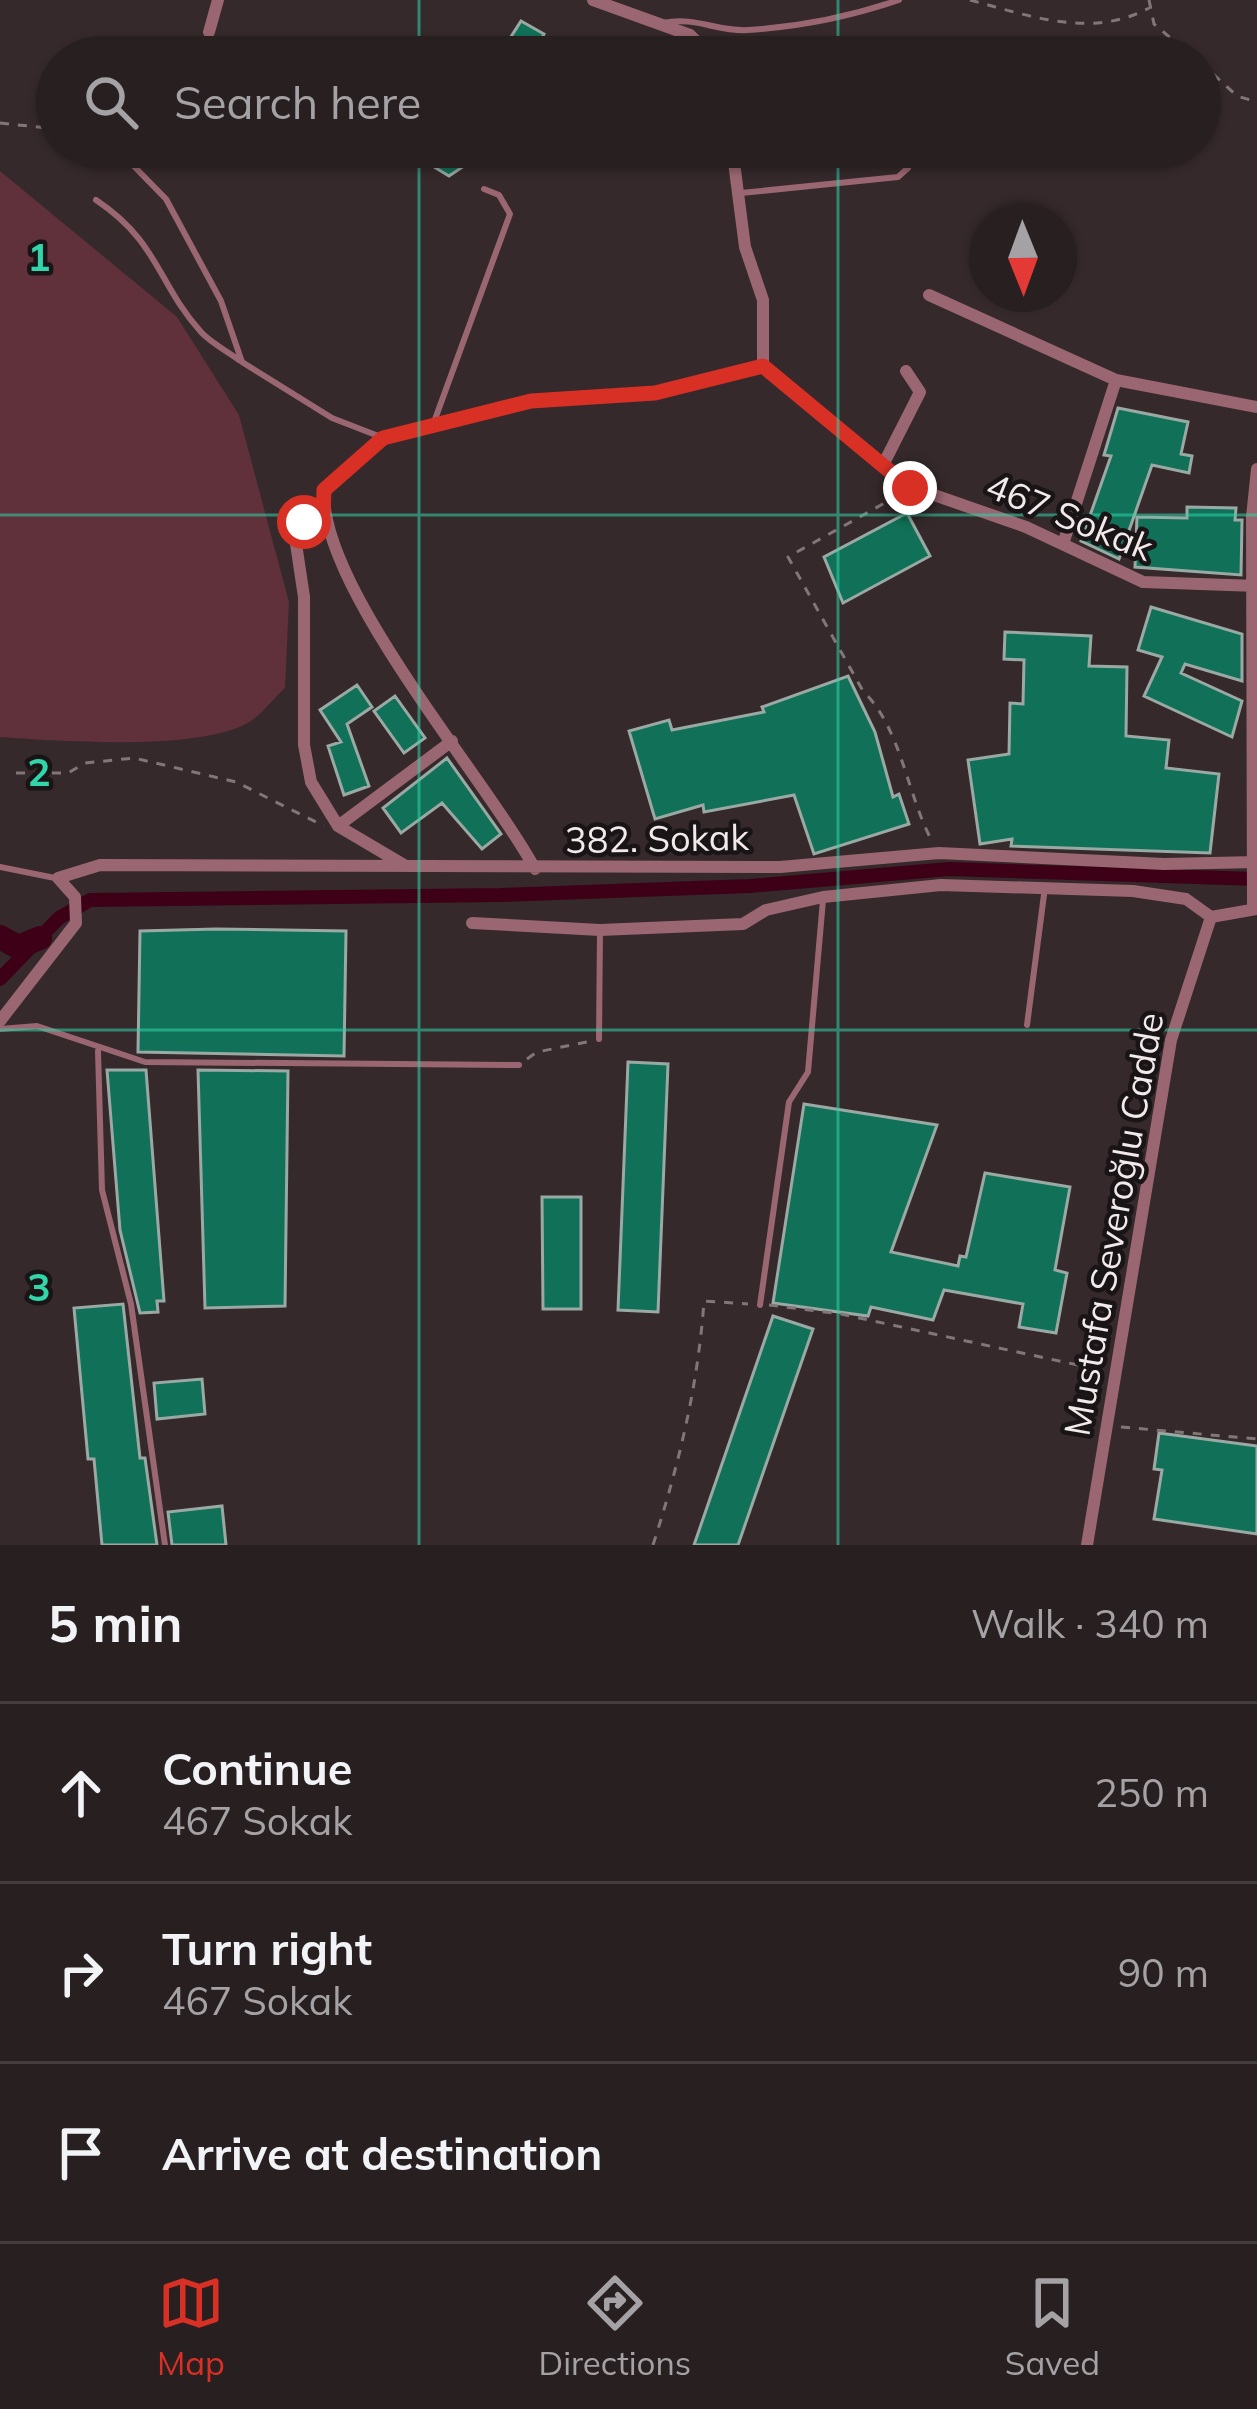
<!DOCTYPE html>
<meta charset="utf-8">
<style>
body{margin:0;font-family:Mulish,sans-serif;background:#302729;color:#f1f3f6}
.compass{position:absolute;left:969px;top:204px;width:108px;height:108px;border-radius:50%;background:#281f20;box-shadow:0 3px 9px #0004;rotate:179deg}
.stop{position:absolute;width:36px;height:36px;margin:-27px;border:9px solid #d93025;border-radius:50%;background:#fff}
.stop.end{background:#d93025;border-color:#fff;box-shadow:0 3px 12px #0008}
.list{margin:0;padding:0;list-style:none}
h2{display:flex;justify-content:space-between;align-items:center;height:156px;margin:0;padding:0 48px;font-size:51px}
h2 small{font-size:39px;font-weight:400;color:#a5a2a5}
.list li{display:grid;grid-template-columns:78px 1fr auto;gap:36px;align-items:center;box-sizing:border-box;height:180px;padding:0 48px;border-top:3px solid #443d3e}
.list b{display:block;font-size:45px;white-space:nowrap}
.list p{margin:0;font-size:39px;white-space:nowrap;color:#a5a2a5}
.list em{font-size:39px;font-style:normal;color:#a5a2a5}
.icon{flex:none;width:66px;height:66px;fill:none;stroke:currentColor;stroke-width:2;stroke-linecap:round;stroke-linejoin:round}
.map{position:relative;flex:none;width:1257px;height:1545px;overflow:hidden}
.search{position:absolute;background:#281f20;box-shadow:0 3px 9px #0004;left:36px;right:36px;top:36px;height:132px;display:flex;align-items:center;gap:30px;box-sizing:border-box;padding:0 42px;border-radius:66px;color:#a5a2a5;font-size:45px}
.sheet{height:696px;background:#281f20}
nav{display:flex;justify-content:space-around;align-items:center;box-sizing:border-box;height:168px;border-top:3px solid #443d3e;background:#281f20;font-size:33px;color:#a5a2a5}
nav a{display:grid;justify-items:center;gap:6px}
nav .on{color:#d93025}
.map>svg:first-child{display:block}
</style>
<div class="map">
<svg width="1257" height="1545" viewBox="0 0 1257 1545">
<rect width="100%" height="100%" fill="#35292b"/>
<path fill="#60303b" d="M0,171L177,317L239,415L289,602L285,688C274,698 263,713 251,721C203,752 59,741 0,737Z"/>
<g fill="none" stroke-linecap="round" stroke-linejoin="round">
<path stroke="#3e0017" stroke-width="14" d="M0,979L59,918L90,900L500,895L750,886L949,869L1257,879"/>
<path stroke="#3e0017" stroke-width="24" d="M0,937L18,947L40,938"/>
</g>
<path fill="#107158" stroke="#9aa9a3" stroke-width="3" d="M521,21L544,34L531,57H498Z
M442,147H477L467,164L449,176L431,165Z
M1118,408L1188,422L1181,454L1192,456L1189,473L1152,465L1119,559L1081,541L1111,456L1104,455Z
M1187,507L1236,508L1235,520H1242L1241,575L1135,567L1137,517L1187,518Z
M907,513L930,556L843,603L824,557Z
M1151,607L1242,634V681L1185,664L1181,673L1242,701L1232,737L1144,696L1162,657L1138,650Z
M1005,632L1091,636L1089,666L1127,667L1126,736L1169,740L1166,768L1219,774L1210,853L1011,846L1012,839L980,844L968,760L1009,754L1010,703L1023,704L1024,660L1004,659Z
M848,676L875,732L893,797L899,794L909,824L814,854L794,795L704,812L703,805L655,819L629,731L669,720L672,730L764,712L762,707Z
M357,685L372,707L347,724L369,786L344,795L328,746L341,742L320,710Z
M395,696L425,738L404,753L374,711Z
M447,758L501,834L482,849L442,803L401,833L383,808Z
M216,929L346,931L344,1056L138,1052L140,931Z
M628,1062L668,1064L658,1312L618,1310Z
M107,1070H146L164,1301H157L158,1312L140,1313L120,1230Z
M198,1070L288,1071L285,1306L205,1308Z
M804,1104L937,1125L891,1252L958,1266L960,1256L966,1257L985,1173L1070,1187L1055,1270L1067,1273L1056,1333L1019,1327L1023,1304L944,1290L933,1320L871,1307L868,1316L773,1303Z
M542,1197H581V1309H543Z
M123,1304L140,1458H145L157,1545H102L94,1459H88L74,1308Z
M773,1316L813,1329L738,1545H694Z
M202,1379L205,1414L157,1419L154,1383Z
M1159,1433L1257,1446V1534L1154,1519L1162,1470L1154,1469Z
M222,1506L226,1545H172L168,1512Z"/>
<g fill="none" stroke-linecap="round" stroke-linejoin="round">
<path stroke="#817779" stroke-width="3" stroke-dasharray="9 9" stroke-linecap="butt" d="M970,0C1030,16 1091,39 1149,8
M1149,0L1154,24L1193,57
M1200,62L1237,96L1257,102
M0,123L57,129
M899,495L788,557L863,691C902,729 907,796 933,843
M16,773H68L85,763L134,758L236,782L324,826
M527,1059L537,1052L592,1041
M769,1305L841,1314L1101,1370
M1121,1427L1257,1439
M653,1545C679,1464 698,1386 704,1301L748,1304"/>
<path stroke="#9a6671" stroke-width="6" d="M663,23C695,16 718,32 748,30C798,27 852,16 899,0
M120,152L166,199L221,301L242,362L332,418L381,437
M741,193L898,177L908,168L909,147
M96,200C159,242 157,283 201,332C211,343 227,351 239,360
M434,422L510,214L499,195L484,189
M0,867L55,878
M1027,1025L1045,887
M0,1029L37,1026L145,1062L519,1065
M599,1039L600,930
M98,1051L102,1190L131,1304L165,1545
M760,1305L789,1102L808,1072L823,900"/>
<path stroke="#9a6671" stroke-width="12" d="M593,0L690,35L713,57
M209,32L218,0
M732,147L745,247L763,300V366L911,487L1026,527L1143,582L1257,586
M929,295L1116,380L1257,407
M883,465L920,392L906,371
M323,515L305,522L295,537L304,597V745L311,782L338,826L404,865
M1063,544L1116,380
M338,826L452,741
M535,869C485,777 319,587 324,490L384,438L531,401L655,393L763,366
M1253,909L1252,517L1257,469
M1211,917L1257,909
M472,923L600,930L743,924L766,910L823,897L941,885L1133,891L1186,899L1211,917
M0,1021L76,923L75,897L58,878L100,865L780,867L939,853L1164,864L1257,862
M1087,1545L1171,1040L1211,917"/>
</g>
<g fill="none" stroke-linecap="round" stroke-linejoin="round">
<path stroke="#d93025" stroke-width="15" d="M304,522L323,515L324,490L383,438L531,401L655,393L763,366L910,488"/>
</g>
<path fill="none" stroke="#32d4a9" stroke-width="3" stroke-opacity="0.55" d="M419,0V57M838,0V57M419,147V1545M838,147V1545M0,515H1257M0,1030H1257"/>
<g text-anchor="middle" dominant-baseline="central" stroke-width="9" stroke-linejoin="round" paint-order="stroke">
<g font-size="36" fill="#f2e9eb" stroke="#191415">
<text transform="translate(1070 516) rotate(22)">467 Sokak</text>
<text transform="translate(657 838) rotate(-1)">382. Sokak</text>
<text transform="translate(1113 1224) rotate(-80)">Mustafa Severoğlu Cadde</text>
</g>
</g>
<g font-size="39" text-anchor="middle" font-weight="bold" fill="#32d4a9" stroke="#191415" stroke-width="9" stroke-linejoin="round" paint-order="stroke">
<text x="39" y="271">1</text>
<text x="39" y="786">2</text>
<text x="39" y="1301">3</text>
</g>
</svg>
<svg class="compass" viewBox="-18 -18 36 36"><path d="M0-13l5 13h-10z" fill="#e53935"/><path d="M0 13l5-13h-10z" fill="#a5a2a5"/></svg>
<div class="stop" style="left:304px;top:522px"></div>
<div class="stop end" style="left:910px;top:488px"></div>
<div class="search"><svg class="icon" aria-label="search" viewBox="0 0 24 24"><circle cx="10" cy="10" r="6"/><path d="M15 15l6 6"/></svg>Search here</div>
</div>
<section class="sheet">
<h2>5 min<small>Walk · 340 m</small></h2>
<ul class="list">
<li><svg class="icon" aria-label="ahead" viewBox="0 0 24 24"><path d="M12 20V5M6 11l6-6 6 6"/></svg><div><b>Continue</b><p>467 Sokak</p></div><em>250 m</em></li>
<li><svg class="icon" aria-label="right" viewBox="0 0 24 24"><path d="M7 20v-9h11M14 6l5 5-5 5"/></svg><div><b>Turn right</b><p>467 Sokak</p></div><em>90 m</em></li>
<li><svg class="icon" aria-label="arrive" viewBox="0 0 24 24"><path d="M6 21V4h12l-3 4 3 4H6"/></svg><div><b>Arrive at destination</b></div></li>
</ul>
</section>
<nav>
<a class="on"><svg class="icon" aria-label="map" viewBox="0 0 24 24"><path d="M3 6l6-2 6 2 6-2v14l-6 2-6-2-6 2zM9 4v14M15 6v14"/></svg>Map</a>
<a><svg class="icon" aria-label="directions" viewBox="0 0 24 24"><path d="M12 3l9 9-9 9-9-9zM9 14v-3h6M13 9l2 2-2 2"/></svg>Directions</a>
<a><svg class="icon" aria-label="saved" viewBox="0 0 24 24"><path d="M7 4h10v16l-5-4-5 4z"/></svg>Saved</a>
</nav>
